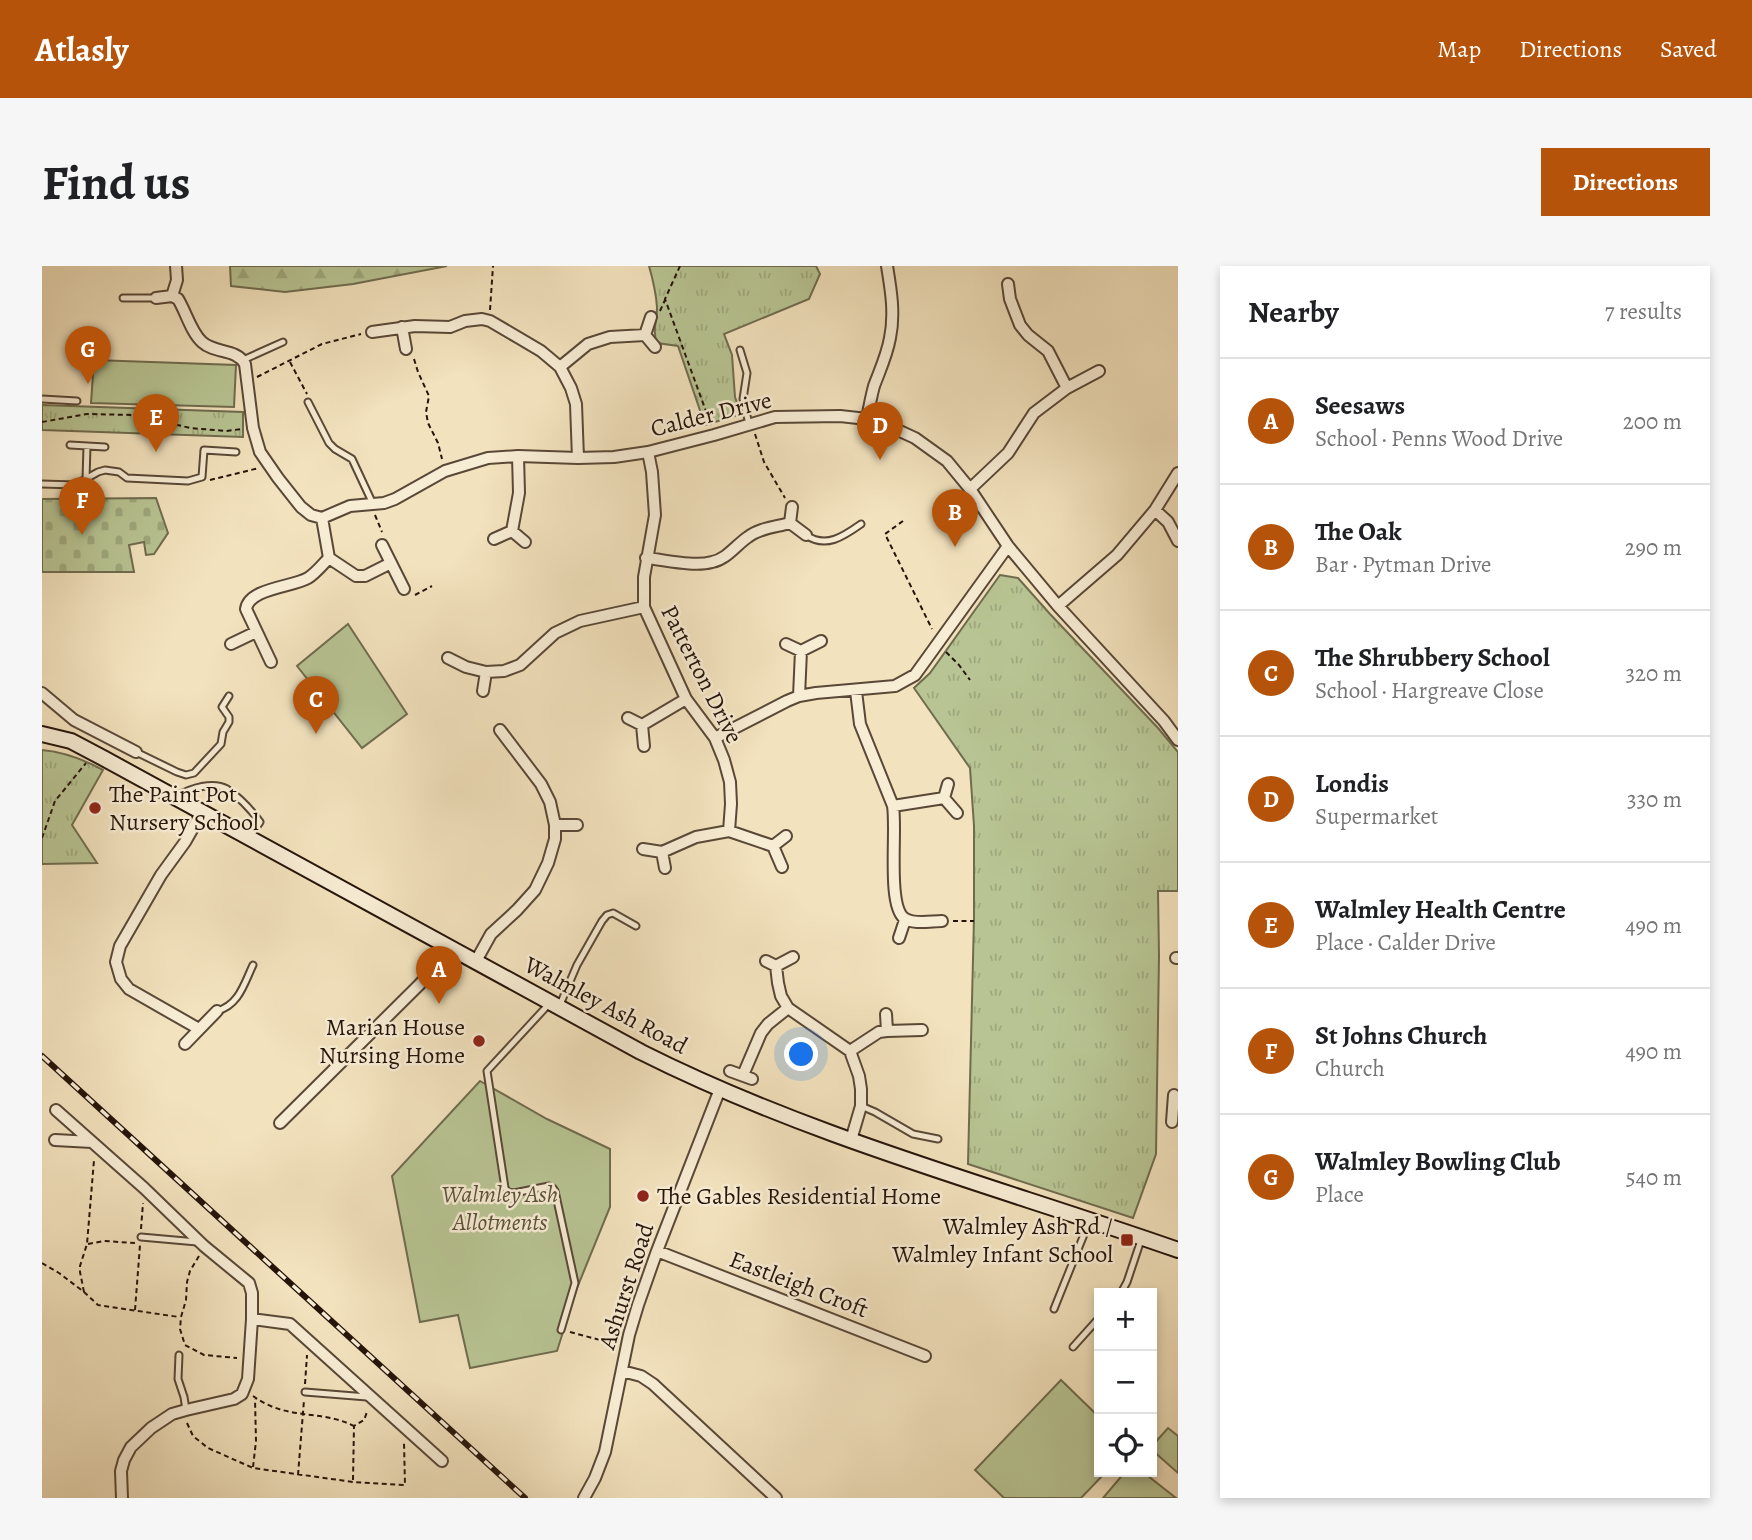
<!DOCTYPE html>
<meta charset="utf-8">
<style>
body{margin:0;font-family:Alegreya,serif;background:#f6f6f6;color:#202124}
.controls{position:absolute;right:21px;bottom:21px;display:grid;overflow:hidden;border-radius:0px;box-shadow:0 4px 10px #0003}
.controls button{width:63px;height:63px;display:grid;place-items:center;padding:0;border:0;border-bottom:2px solid #e0e0e0;background:#fff;color:#202124;font:35px sans-serif}
.you{position:absolute;left:760px;top:789px;width:24px;height:24px;margin:-18px;border:5px solid #fff;border-radius:50%;background:#1a73e8;box-shadow:0 0 0 10px #1a73e833}
.badge{display:grid;place-items:center;width:46px;height:46px;border-radius:50%;background:#b45309;color:#fff;font-size:23px;font-weight:700}
.pin{position:absolute;translate:-50% -58px;filter:drop-shadow(0 2px 4px #0008)}
.pin::after{content:'';position:absolute;top:37px;width:24px;height:21px;background:inherit;clip-path:polygon(0 0,100% 0,50% 100%)}
.list{margin:0;padding:0;list-style:none}
h2{display:flex;justify-content:space-between;align-items:center;height:91px;margin:0;padding:0 28px;font-size:30px}
h2 small{font-size:23px;font-weight:400;color:#757577}
.list li{display:grid;grid-template-columns:46px 1fr auto;gap:21px;align-items:center;box-sizing:border-box;height:126px;padding:0 28px;border-top:2px solid #e0e0e0}
.list b{display:block;font-size:26px;white-space:nowrap}
.list p{margin:0;font-size:23px;white-space:nowrap;color:#757577}
.list em{font-size:23px;font-style:normal;color:#757577}
.icon{flex:none;width:38px;height:38px;fill:none;stroke:currentColor;stroke-width:2;stroke-linecap:round;stroke-linejoin:round}
.map{position:relative;flex:none;width:1136px;height:1232px;overflow:hidden;border-radius:0px}
header{display:flex;align-items:center;gap:42px;box-sizing:border-box;height:98px;padding:0 35px;background:#b45309;color:#fff}
header strong{font-size:33px}
nav{display:flex;gap:38px;margin-inline-start:auto;font-size:24px}
.intro{display:flex;align-items:center;justify-content:space-between;box-sizing:border-box;height:168px;padding:0 42px}
h1{margin:0;font-size:49px}
.button{padding:18px 32px;border-radius:0px;background:#b45309;color:#fff;font-size:24px;font-weight:700}
main{display:flex;gap:42px;padding:0 42px}
aside{flex:1;background:#fff;border-radius:0px;box-shadow:0 4px 10px #0003}
.map>svg:first-child{display:block}
</style>
<header>
<strong>Atlasly</strong>
<nav><a>Map</a><a>Directions</a><a>Saved</a></nav>
</header>
<div class="intro"><h1>Find us</h1><a class="button">Directions</a></div>
<main>
<div class="map">
<svg width="1136" height="1232" viewBox="0 0 1136 1232">
<defs>
<pattern id="grass-tufts" width="24" height="20" patternUnits="userSpaceOnUse" patternTransform="scale(1.75)"><rect width="24" height="20" fill="#b8c493"/><path d="M3 7l-1-3M5 7V3M7 7l1-3M15 17l-1-3M17 17v-4M19 17l1-3" fill="none" stroke="#9ea87d"/></pattern>
<pattern id="forest-firs" width="22" height="20" patternUnits="userSpaceOnUse" patternTransform="scale(1.75)"><rect width="22" height="20" fill="#b8c493"/><path d="M5 1l3.5 6h-7zM16 11l3.5 6h-7z" fill="#9ea87d"/></pattern>
<pattern id="cemetery-stones" width="16" height="16" patternUnits="userSpaceOnUse" patternTransform="scale(1.75)"><rect width="16" height="16" fill="#b8c493"/><path d="M2 7V4a2 2 0 0 1 4 0v3zM10 15v-3a2 2 0 0 1 4 0v3z" fill="#9ea87d"/></pattern>
</defs>
<rect width="100%" height="100%" fill="#f2e2bd"/>
<filter id="stains"><feTurbulence type="fractalNoise" baseFrequency=".00286" numOctaves="4"/><feColorMatrix values="0 0 0 0 .2 0 0 0 0 .09 0 0 0 0 .02 0 0 0 .5 -.17"/></filter>
<radialGradient id="worn" r=".72"><stop offset=".6" stop-color="#630" stop-opacity="0"/><stop offset="1" stop-color="#630" stop-opacity=".3"/></radialGradient>
<path fill="url(#grass-tufts)" stroke="#6f6c4e" stroke-width="2" d="M607,0H774L778,8L767,33L682,68L690,89L693,131L699,148L663,159L636,80L615,77C610,65 615,54 615,41C614,27 611,14 607,0Z
M0,139L201,146V171L0,164Z
M958,309L976,312L1008,348L1116,462L1136,486V625H1116L1117,690L1114,888L1091,952L926,898L932,652V560L928,502L872,422L888,407Z
M0,484C23,486 41,493 61,504L30,559L55,597L0,598Z"/>
<path fill="url(#forest-firs)" stroke="#6f6c4e" stroke-width="2" d="M188,0H405L311,18L243,26L189,20Z"/>
<path fill="url(#cemetery-stones)" stroke="#6f6c4e" stroke-width="2" d="M114,232L126,267L112,288L104,289L102,276L87,279L92,306H0V233Z"/>
<path fill="#b8c493" stroke="#6f6c4e" stroke-width="2" d="M52,94L194,99L192,141L49,137Z
M306,358L365,448L320,482L255,400Z
M438,815L505,853L568,883V941L535,1022L515,1085L428,1102L416,1049L378,1056L350,910Z
M1019,1114L1057,1151V1206H1064L1039,1232H962L933,1204Z
M1126,1162L1136,1170V1207L1110,1184V1180Z
M1083,1206H1101L1134,1232H1061Z"/>
<g fill="none" stroke-linecap="round" stroke-linejoin="round">
<g stroke="#594837" stroke-width="9">
<path id="lane" d="M81,32H113
M698,84L705,107L701,133L707,158
M201,94L241,76
M0,133L35,135
M266,136L287,177L293,183L310,193L331,238
M28,179L63,181
M44,213L45,180
M0,218L33,219L56,206L63,204L77,206L85,212L146,215L160,211L162,184L194,186
M764,269C784,283 802,270 819,258
M94,486L135,506L144,509L152,507L179,478L181,466L187,456V451L180,441L187,430
M136,530C149,522 171,515 185,523C197,531 210,545 218,556L208,571
M506,739L445,805L463,922L466,926L472,927L507,920L511,922L513,925L533,1017L519,1064
M517,741L535,699L560,655L565,649L571,647L594,660
M175,745C197,739 202,718 211,699
M819,840L833,846L871,868L896,873
M99,971L155,976
M1079,1027L1085,1016L1099,974
M1012,1043L1047,956
M1031,1081L1057,1052
M137,1089L136,1113L142,1131L144,1144
M263,1126L325,1131"/>
</g>
<g stroke="#594837" stroke-width="14">
<path id="street" d="M966,18L968,33L978,59L986,69L1006,85L1025,122
M130,30L135,14L134,0
M114,32L130,30L136,33C144,46 149,66 160,76C173,88 194,82 203,98L211,162L218,186L236,212L259,241L269,249L280,252L308,240L342,237L353,233L403,205L446,192L476,190L536,192L572,191L606,186L672,169L733,151L798,150L825,153L849,161L873,172L905,195L928,223L966,280L1016,340L1122,455L1136,474
M360,61L364,83
M330,66L373,60L408,61L423,55L440,53L448,55L477,72L499,85L518,101L529,122L534,138L536,192
M603,69L609,51
M518,101L546,78L568,71L603,69L613,81
M825,153C827,142 829,131 832,120C838,104 845,89 848,72C853,48 849,24 845,0
M606,186L610,206L613,249L602,311V341L644,433L673,472L682,494L688,516L689,538L687,565
M928,223L966,187L992,147L1025,122L1057,105
M750,241L748,257L764,269
M1113,244L1126,256L1136,275
M470,265L477,227L476,190
M452,273L470,265L483,276
M340,279L362,323
M287,292L314,310H323L349,297
M604,292C624,294 652,301 670,296C685,293 694,279 706,271C717,262 734,261 748,257
M1016,340L1075,289L1113,244L1136,207
M189,378L214,366
M744,378L759,385L779,375
M406,392L424,401L444,406L462,405L478,399L513,367L538,355L602,341
M229,396L204,343C207,322 251,321 266,312C274,307 280,299 287,292L280,252
M441,425L444,406
M814,425L818,458L851,540C855,564 845,639 862,652C871,659 889,655 900,655
M0,427L32,454L94,486
M757,430L759,385
M586,452L600,459L602,480
M600,459L644,433
M673,472L745,435L757,430L774,427L853,420L873,409L966,280
M906,518L902,532L915,547
M851,540L902,532
M513,559H535
M601,583L620,586L623,602
M620,586L654,571L687,565L731,580
M740,601L731,580L744,570
M857,672L863,654
M1134,692H1136
M434,695L449,668L475,644L493,624L506,597L513,573V559L508,536L499,518L458,464
M724,695L734,700L751,691
M734,700L736,717L739,730L746,742L808,785L817,810L819,823V840L809,874
M844,748L845,765
M157,763L87,723L79,713L74,696L78,680L119,609L143,576L160,546
M143,778L175,745
M808,785L837,766L845,765L880,764
M688,805L710,813
M701,809L719,767L726,758L746,742
M14,844L102,922L162,980L207,1017L210,1027V1053L206,1113L200,1128L192,1133L144,1144L130,1148L109,1162L89,1181L82,1194L79,1205L80,1232
M1130,856L1132,829
M238,857L377,719L397,697L406,680
M13,874L50,876
M615,985L883,1090
M210,1053L248,1058L400,1195
M580,1105L599,1110L611,1118L734,1232
M542,1232L553,1212L563,1186L587,1069L596,1039L615,985L678,823"/>
</g>
<g stroke="#26140a" stroke-width="18">
<path id="secondary" d="M0,468L29,475L63,493L599,786C770,872 956,921 1136,984"/>
</g>
<path stroke="#26140a" stroke-width="2" stroke-dasharray="5 3.5" stroke-linecap="butt" d="M638,0L623,33L669,159
M448,44L451,0
M618,45L623,34
M372,93L376,106L387,130L384,146L386,157L396,177L400,193
M248,96L265,128
M215,111L280,78L319,68
M0,156L45,148L94,149L148,162L184,165L200,163
M713,168L722,196L743,232
M168,214L217,202
M333,249L340,266
M861,255L843,268L890,363
M373,329L390,320
M904,386L917,399L928,414
M0,572L13,535L44,497
M911,655H932
M99,963L101,937
M46,978L62,975L93,977
M157,990L148,1005L145,1016L144,1034L139,1051L138,1063L143,1079L162,1089L195,1092
M0,997L17,1007L42,1026L56,1039L137,1051
M42,1026L38,1006V1000L45,978L52,894
M93,1044L98,979
M528,1066L573,1078
M263,1118L265,1089
M211,1130C245,1155 278,1143 312,1160
M145,1157L151,1170L166,1182L211,1202L311,1216L363,1219L362,1177
M211,1201L214,1175L213,1133
M256,1209L262,1134
M311,1214L312,1160L322,1154L325,1146"/>
<use href="#lane" stroke="#f7ecd4" stroke-width="5"/>
<use href="#street" stroke="#f7ecd4" stroke-width="10"/>
<use href="#secondary" stroke="#f7ecd4" stroke-width="14"/>
<g stroke="#26140a" stroke-width="6">
<path id="rail" d="M0,790L483,1232"/>
</g>
<use href="#rail" stroke="#f7ecd4" stroke-width="3.5" stroke-dasharray="10" stroke-linecap="butt"/>
</g>
<g fill="#8f2418" stroke="#f7ecd4" stroke-width="2.5">
<circle cx="53" cy="542" r="7"/>
<circle cx="437" cy="775" r="7"/>
<circle cx="601" cy="930" r="7"/>
<rect x="1078" y="967" width="14" height="14" rx="3.5"/>
</g>
<g text-anchor="middle" dominant-baseline="central" stroke-width="5" stroke-linejoin="round" paint-order="stroke">
<g font-size="24" fill="#26140a" stroke="#f7ecd4">
<text transform="translate(669 148) rotate(-14)">Calder Drive</text>
<text transform="translate(660 408) rotate(63)">Patterton Drive</text>
<text transform="translate(564 739) rotate(28)">Walmley Ash Road</text>
<text transform="translate(757 1018) rotate(21)">Eastleigh Croft</text>
<text transform="translate(584 1020) rotate(-72)">Ashurst Road</text>
</g>
<g font-size="24" fill="#26140a" stroke="#f7ecd4" text-anchor="start">
<text x="67" y="528">The Paint Pot<tspan x="67" dy="28">Nursery School</tspan></text>
<text x="423" y="761" text-anchor="end">Marian House<tspan x="423" dy="28">Nursing Home</tspan></text>
<text x="615" y="930">The Gables Residential Home</text>
<text x="1071" y="960" text-anchor="end">Walmley Ash Rd /<tspan x="1071" dy="28">Walmley Infant School</tspan></text>
</g>
<g font-size="24" font-style="italic" fill="#59523a" stroke="#f7ecd4">
<text x="458" y="928">Walmley Ash<tspan x="458" dy="28">Allotments</tspan></text>
</g>
</g>
<rect width="100%" height="100%" filter="url(#stains)"/>
<rect width="100%" height="100%" fill="url(#worn)"/>
</svg>
<div class="controls">
<button>+</button>
<button>−</button>
<button><svg class="icon" aria-label="locate" viewBox="0 0 24 24"><circle cx="12" cy="12" r="6"/><path d="M12 2v4M12 18v4M2 12h4M18 12h4"/></svg></button>
</div>
<div class="you"></div>
<div class="pin badge" style="left:397px;top:738px">A</div>
<div class="pin badge" style="left:913px;top:281px">B</div>
<div class="pin badge" style="left:274px;top:468px">C</div>
<div class="pin badge" style="left:838px;top:194px">D</div>
<div class="pin badge" style="left:114px;top:186px">E</div>
<div class="pin badge" style="left:40px;top:269px">F</div>
<div class="pin badge" style="left:46px;top:118px">G</div>
</div>
<aside>
<h2>Nearby<small>7 results</small></h2>
<ul class="list">
<li><span class="badge">A</span><div><b>Seesaws</b><p>School · Penns Wood Drive</p></div><em>200 m</em></li>
<li><span class="badge">B</span><div><b>The Oak</b><p>Bar · Pytman Drive</p></div><em>290 m</em></li>
<li><span class="badge">C</span><div><b>The Shrubbery School</b><p>School · Hargreave Close</p></div><em>320 m</em></li>
<li><span class="badge">D</span><div><b>Londis</b><p>Supermarket</p></div><em>330 m</em></li>
<li><span class="badge">E</span><div><b>Walmley Health Centre</b><p>Place · Calder Drive</p></div><em>490 m</em></li>
<li><span class="badge">F</span><div><b>St Johns Church</b><p>Church</p></div><em>490 m</em></li>
<li><span class="badge">G</span><div><b>Walmley Bowling Club</b><p>Place</p></div><em>540 m</em></li>
</ul>
</aside>
</main>
